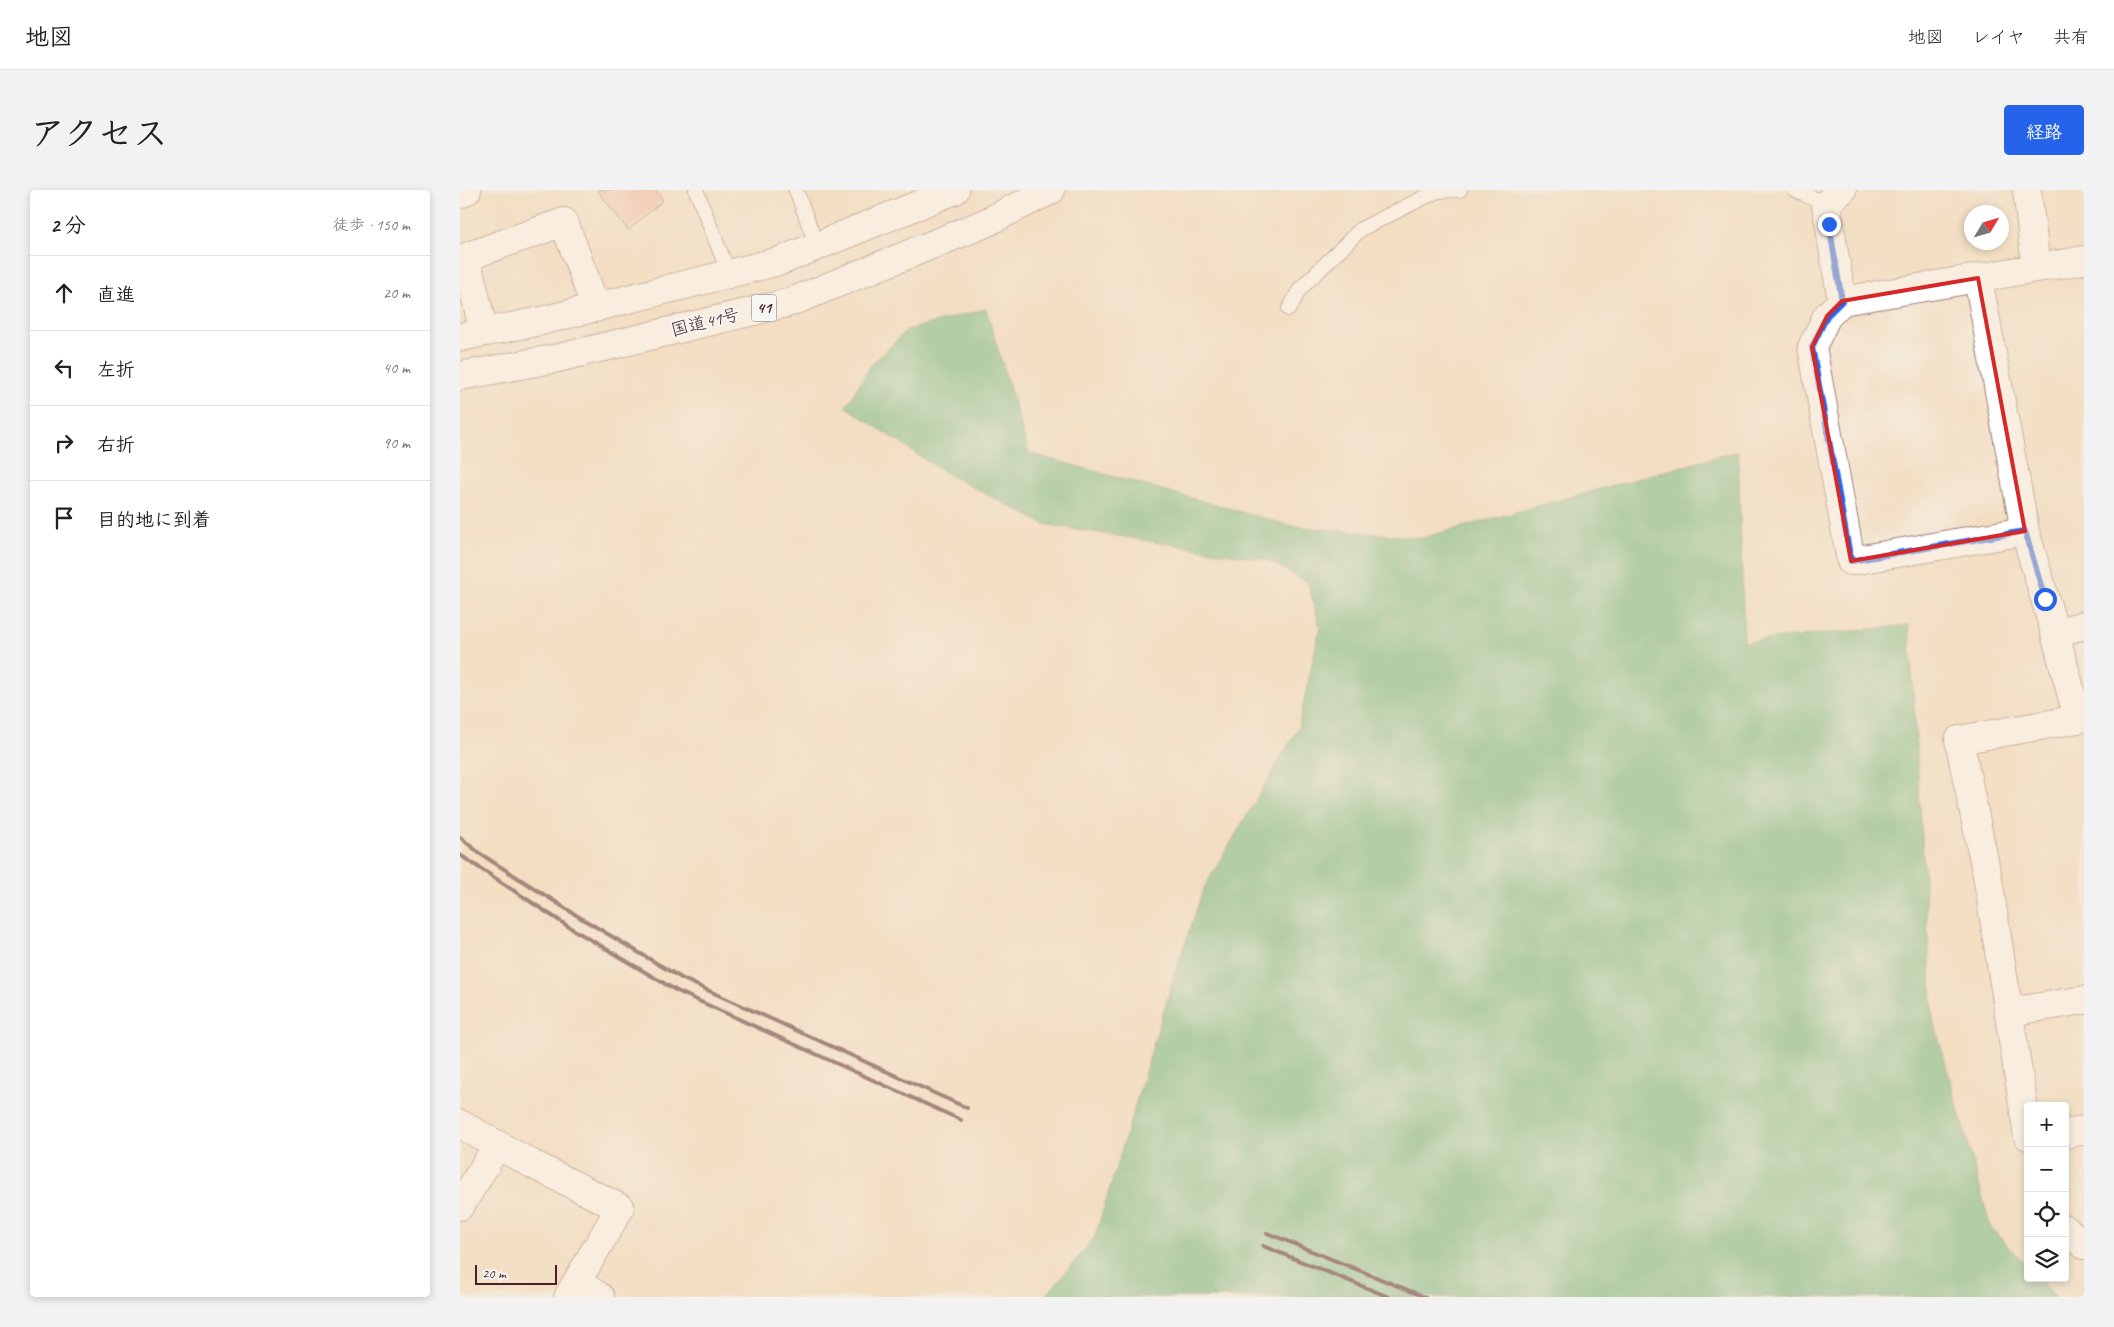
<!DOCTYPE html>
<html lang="ja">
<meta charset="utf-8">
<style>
body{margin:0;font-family:Caveat,"Klee One",sans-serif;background:#f2f2f2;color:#222}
.controls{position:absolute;right:15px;bottom:15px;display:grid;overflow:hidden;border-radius:5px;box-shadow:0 2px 8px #0003}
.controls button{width:45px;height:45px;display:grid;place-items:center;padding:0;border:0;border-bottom:1px solid #e0e0e0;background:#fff;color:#222;font:25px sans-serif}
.compass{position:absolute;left:1504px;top:15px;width:45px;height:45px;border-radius:50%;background:#fff;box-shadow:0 2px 8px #0003;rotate:52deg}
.scale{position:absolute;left:15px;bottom:12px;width:82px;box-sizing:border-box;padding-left:5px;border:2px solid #4a1f2b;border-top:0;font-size:14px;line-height:18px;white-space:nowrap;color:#4a1f2b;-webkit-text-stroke:4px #f6f6f2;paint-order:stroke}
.stop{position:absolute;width:15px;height:15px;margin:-11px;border:4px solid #2563eb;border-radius:50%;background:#fff}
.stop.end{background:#2563eb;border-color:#fff;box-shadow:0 1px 5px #0008}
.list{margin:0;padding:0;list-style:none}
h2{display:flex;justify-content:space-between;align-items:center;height:65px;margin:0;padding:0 20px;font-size:21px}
h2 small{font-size:16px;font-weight:400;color:#767676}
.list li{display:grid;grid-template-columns:32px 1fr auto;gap:15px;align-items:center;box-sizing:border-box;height:75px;padding:0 20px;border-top:1px solid #e0e0e0}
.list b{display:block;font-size:19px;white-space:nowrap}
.list em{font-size:16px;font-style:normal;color:#767676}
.icon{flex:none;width:28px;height:28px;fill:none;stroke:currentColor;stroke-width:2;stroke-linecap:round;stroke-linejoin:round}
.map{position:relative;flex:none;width:1624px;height:1107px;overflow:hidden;border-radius:5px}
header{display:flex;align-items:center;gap:30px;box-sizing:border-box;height:70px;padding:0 25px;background:#fff;border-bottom:1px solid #e0e0e0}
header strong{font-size:24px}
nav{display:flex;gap:28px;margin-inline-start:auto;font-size:18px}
.intro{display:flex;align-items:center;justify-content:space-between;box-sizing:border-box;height:120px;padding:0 30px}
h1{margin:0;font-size:35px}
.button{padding:12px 22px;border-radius:5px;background:#2563eb;color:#fff;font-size:18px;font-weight:700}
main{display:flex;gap:30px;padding:0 30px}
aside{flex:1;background:#fff;border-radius:5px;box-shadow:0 2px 8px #0003}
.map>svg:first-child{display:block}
</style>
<header>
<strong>地図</strong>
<nav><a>地図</a><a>レイヤ</a><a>共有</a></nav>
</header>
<div class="intro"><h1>アクセス</h1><a class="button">経路</a></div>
<main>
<aside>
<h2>2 分<small>徒歩 · 150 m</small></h2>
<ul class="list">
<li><svg class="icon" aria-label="ahead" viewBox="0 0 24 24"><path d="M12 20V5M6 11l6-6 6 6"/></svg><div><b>直進</b></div><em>20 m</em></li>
<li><svg class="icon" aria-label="left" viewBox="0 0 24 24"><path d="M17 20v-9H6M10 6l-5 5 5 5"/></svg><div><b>左折</b></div><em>40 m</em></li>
<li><svg class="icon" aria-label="right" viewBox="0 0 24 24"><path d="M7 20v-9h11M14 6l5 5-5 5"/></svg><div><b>右折</b></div><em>90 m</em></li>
<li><svg class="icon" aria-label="arrive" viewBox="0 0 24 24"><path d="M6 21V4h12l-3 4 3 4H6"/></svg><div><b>目的地に到着</b></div></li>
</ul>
</aside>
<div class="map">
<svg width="1624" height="1107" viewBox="0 0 1624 1107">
<rect width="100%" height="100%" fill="#f6f6f2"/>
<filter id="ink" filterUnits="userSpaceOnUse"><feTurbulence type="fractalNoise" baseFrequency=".02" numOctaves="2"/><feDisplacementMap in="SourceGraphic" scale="10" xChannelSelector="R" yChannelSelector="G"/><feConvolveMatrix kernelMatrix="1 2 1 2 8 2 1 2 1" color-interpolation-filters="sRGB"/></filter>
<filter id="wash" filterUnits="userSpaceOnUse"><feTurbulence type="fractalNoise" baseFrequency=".0096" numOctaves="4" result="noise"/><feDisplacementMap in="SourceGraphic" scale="20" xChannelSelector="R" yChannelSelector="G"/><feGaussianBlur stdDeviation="1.12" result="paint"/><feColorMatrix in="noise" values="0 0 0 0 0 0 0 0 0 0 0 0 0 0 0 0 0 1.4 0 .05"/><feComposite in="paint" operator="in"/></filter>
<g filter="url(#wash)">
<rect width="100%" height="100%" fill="#f3dec2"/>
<path fill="#66b884" stroke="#586c58" d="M526,119L569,263L832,336L962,348L1278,261L1284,452L1449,435L1473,828L1531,1038L1568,1077V1088H1578L1596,1107H585L635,1047L717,777L744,698L838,539L860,437L848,393L808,370L584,334L487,284L386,217L411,175L447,140Z"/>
<g id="blocks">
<path fill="#f3b19e" d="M137,0H195L203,10L168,40Z"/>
</g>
</g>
<g filter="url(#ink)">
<use href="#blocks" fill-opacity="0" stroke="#9e7e76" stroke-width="1"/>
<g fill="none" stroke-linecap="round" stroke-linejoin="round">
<g stroke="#9e7e76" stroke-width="16">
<path id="service" d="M236,0L269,84
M336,0L357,56
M1335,0L1366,14
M829,119L840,99L901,39L977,1L1000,0"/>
</g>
<g stroke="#9e7e76" stroke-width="30">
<path id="minor" d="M1382,0L1366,14L1382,111
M1567,0L1576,77
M1518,88L1565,341L1595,443
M1565,341L1391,371L1352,157L1367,126L1382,111L1624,70
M1550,822L1624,810
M0,934L72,974L160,1018L108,1107
M1605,944L1624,940
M1568,946L1528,690L1499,550L1618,529L1595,443L1624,435
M0,1016L37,956
M1605,1039L1624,1055
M117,1092L140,1107"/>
</g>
<g stroke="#9e7e76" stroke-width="30">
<path id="secondary" d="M0,4L7,0"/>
</g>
<g stroke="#9e7e76" stroke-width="30">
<path id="trunk" d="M6,68L24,142
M0,69L104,32L136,118
M0,147L81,131L320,71L495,0
M0,186L98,168L331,112L523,34L591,0"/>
</g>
<use href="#service" stroke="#fff" stroke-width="14"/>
<use href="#minor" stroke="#fff" stroke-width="28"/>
<use href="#secondary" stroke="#fff" stroke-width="28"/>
<use href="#trunk" stroke="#fff" stroke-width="28"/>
<path stroke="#4a1f2b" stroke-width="4" d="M0,647L19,663L116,725L223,789L507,918
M0,665L109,737L217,801L501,930
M807,1043L965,1107
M803,1056L929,1107"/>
</g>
</g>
<g fill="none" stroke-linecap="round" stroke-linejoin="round" filter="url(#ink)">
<path stroke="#2563eb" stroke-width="6" d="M1369,34L1382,111L1367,126L1352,157L1391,371L1565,341L1585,409"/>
</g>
<path d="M0 0H1624V1107H0ZM1518,88L1565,341L1391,371L1352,157L1367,126L1382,111Z" fill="#f3dec2" fill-opacity=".55" fill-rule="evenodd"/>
<path fill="none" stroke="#d62828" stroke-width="4" stroke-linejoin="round" d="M1518,88L1565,341L1391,371L1352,157L1367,126L1382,111Z"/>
<g text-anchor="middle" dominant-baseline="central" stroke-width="4.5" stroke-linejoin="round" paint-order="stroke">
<rect fill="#f6f6f2" stroke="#7e6067" stroke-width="1" x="291.5" y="104.5" width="25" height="27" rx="4"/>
<g font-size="16" font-weight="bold" fill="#4a1f2b">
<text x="304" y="118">41</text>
</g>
<g font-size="18" fill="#4a1f2b" stroke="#f6f6f2">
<text transform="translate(245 132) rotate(-14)">国道41号</text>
</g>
</g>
</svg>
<div class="controls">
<button>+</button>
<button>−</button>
<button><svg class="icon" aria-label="locate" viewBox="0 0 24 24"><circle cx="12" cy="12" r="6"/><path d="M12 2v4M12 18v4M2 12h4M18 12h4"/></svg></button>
<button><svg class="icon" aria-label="layers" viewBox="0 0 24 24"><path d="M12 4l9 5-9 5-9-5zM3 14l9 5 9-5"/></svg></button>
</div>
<svg class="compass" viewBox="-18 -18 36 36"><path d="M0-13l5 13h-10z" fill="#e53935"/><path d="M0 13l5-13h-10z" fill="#767676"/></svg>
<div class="scale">20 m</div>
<div class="stop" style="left:1585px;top:409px"></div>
<div class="stop end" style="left:1369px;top:34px"></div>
</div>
</main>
